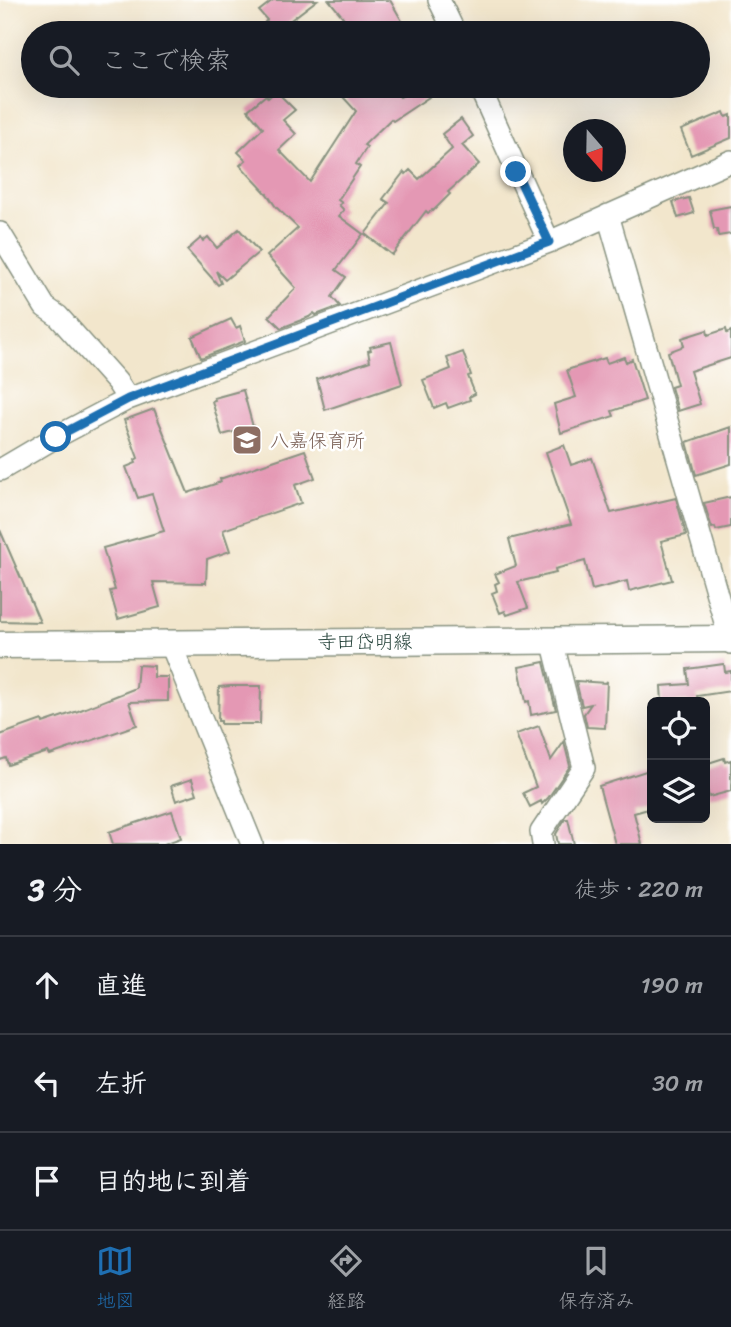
<!DOCTYPE html>
<html lang="ja">
<meta charset="utf-8">
<style>
body{margin:0;font-family:Sriracha,"Klee One",sans-serif;background:#20242c;color:#f1f3f6}
.controls{position:absolute;right:21px;bottom:21px;display:grid;overflow:hidden;border-radius:10px;box-shadow:0 7px 28px #0002}
.controls button{width:63px;height:63px;display:grid;place-items:center;padding:0;border:0;border-bottom:2px solid #363941;background:#171b24;color:#f1f3f6;font:35px sans-serif}
.compass{position:absolute;left:563px;top:119px;width:63px;height:63px;border-radius:50%;background:#171b24;box-shadow:0 7px 28px #0002;rotate:160deg}
.stop{position:absolute;width:21px;height:21px;margin:-16px;border:5px solid #1f6fb2;border-radius:50%;background:#fff}
.stop.end{background:#1f6fb2;border-color:#fff;box-shadow:0 2px 7px #0008}
.list{margin:0;padding:0;list-style:none}
h2{display:flex;justify-content:space-between;align-items:center;height:91px;margin:0;padding:0 28px;font-size:30px}
h2 small{font-size:23px;font-weight:400;color:#9ea1a6}
.list li{display:grid;grid-template-columns:46px 1fr auto;gap:21px;align-items:center;box-sizing:border-box;height:98px;padding:0 28px;border-top:2px solid #363941}
.list b{display:block;font-size:26px;white-space:nowrap}
.list em{font-size:23px;font-style:normal;color:#9ea1a6}
.icon{flex:none;width:38px;height:38px;fill:none;stroke:currentColor;stroke-width:2;stroke-linecap:round;stroke-linejoin:round}
.map{position:relative;flex:none;width:731px;height:844px;overflow:hidden}
.search{position:absolute;background:#171b24;box-shadow:0 7px 28px #0002;left:21px;right:21px;top:21px;height:77px;display:flex;align-items:center;gap:18px;box-sizing:border-box;padding:0 24px;border-radius:38px;color:#9ea1a6;font-size:26px}
.sheet{height:385px;background:#171b24}
nav{display:flex;justify-content:space-around;align-items:center;box-sizing:border-box;height:98px;border-top:2px solid #363941;background:#171b24;font-size:19px;color:#9ea1a6}
nav a{display:grid;justify-items:center;gap:4px}
nav .on{color:#1f6fb2}
.map>svg:first-child{display:block}
</style>
<div class="map">
<svg width="731" height="844" viewBox="0 0 731 844">
<rect width="100%" height="100%" fill="#fff"/>
<filter id="ink" filterUnits="userSpaceOnUse"><feTurbulence type="fractalNoise" baseFrequency=".0143" numOctaves="2"/><feDisplacementMap in="SourceGraphic" scale="14" xChannelSelector="R" yChannelSelector="G"/><feConvolveMatrix kernelMatrix="1 2 1 2 8 2 1 2 1" color-interpolation-filters="sRGB"/></filter>
<filter id="wash" filterUnits="userSpaceOnUse"><feTurbulence type="fractalNoise" baseFrequency=".00686" numOctaves="4" result="noise"/><feDisplacementMap in="SourceGraphic" scale="28" xChannelSelector="R" yChannelSelector="G"/><feGaussianBlur stdDeviation="1.57" result="paint"/><feColorMatrix in="noise" values="0 0 0 0 0 0 0 0 0 0 0 0 0 0 0 0 0 1.4 0 .05"/><feComposite in="paint" operator="in"/></filter>
<g filter="url(#wash)">
<rect width="100%" height="100%" fill="#f2e6cc"/>
<g id="blocks">
<path fill="#e498b4" d="M273,0H317L287,23L296,33H274L265,22L267,20L259,11Z
M329,0H390L402,21L400,22L402,25L388,33H357L350,21L347,22Z
M333,86H389L400,97L422,86L429,97L393,121L391,119L364,145L367,147L356,164L360,167L338,200L342,203L339,205L344,210L339,216L363,234L336,270L346,277L332,297L340,306L316,315L314,313L309,317L281,328L269,316L296,288L267,256L298,228L276,207L267,194L240,165L246,160L238,152L263,128L248,110L266,95L268,98L276,91L295,110L283,120L296,134L279,150L310,182L356,111Z
M724,112L726,117L731,115V138L691,155L681,130Z
M461,119L473,136L462,145L479,164L448,192L450,194L433,211L432,210L428,213L426,211L392,255L365,234L389,203L383,199L404,172L406,174L410,170L419,179L452,149L442,134Z
M689,198L694,213L678,218L673,202Z
M731,206V234L718,236L717,229H714L710,210Z
M239,229L259,252L225,280L216,271L221,283L218,285L187,250L201,238L203,241L208,237L217,248Z
M231,319L236,328L240,326L245,341L201,358L192,337Z
M726,329L727,333L731,331V358L690,371L700,404L678,411L671,387L677,385L668,352L684,346L682,338L707,330L708,335Z
M391,342L402,384L325,410L317,379L370,361L368,351L371,350L370,347Z
M463,352L471,375L468,376L475,394L469,397L470,400L448,408L446,403L434,408L423,380L451,369L447,358Z
M624,357L626,362L632,359L645,400L612,411L614,416L561,433L554,404L576,397L567,370L605,358L607,363Z
M243,390L253,427L222,435L212,401L215,400L214,398Z
M154,409L188,493L221,482L220,479L305,450L315,478L295,485L301,503L223,530L230,551L207,559L206,583L153,582L160,607L118,619L110,591L115,590L103,548L164,531L152,494L138,498L126,467L136,463L135,460L138,458L124,420Z
M731,427V464L696,475L687,442Z
M564,445L571,465L592,458L611,513L676,498L686,535L661,541L672,580L629,591L627,581L592,590L585,561L555,569L556,573L518,582L528,608L507,615L505,611L500,613L492,593L497,591L495,584L499,582L495,574L516,566L509,539L571,524L546,452Z
M731,497V527L716,530L715,527L712,528L704,503Z
M0,530L40,622L0,621Z
M544,662L556,710L531,715L529,701L526,702L519,667Z
M724,664L725,672L731,671V691L697,696L698,702H662L661,686L689,684L687,669Z
M138,665L154,666V677H168V701L129,702L137,725L50,755L48,752L8,765L6,758L0,760V735L42,720L43,723L78,711L136,688Z
M576,681L606,683L607,681L605,728L587,727L584,714L591,704L582,706Z
M231,686H261L260,724H221V721H218L219,687Z
M539,726L551,760L564,742L570,766L548,798L542,804L541,801L530,807L523,793L536,787L516,734Z
M724,758L725,762L731,760V791L709,797L705,781V764Z
M652,769V808L634,813L642,844H615L599,786Z
M192,779L197,794L176,801L171,786Z
M172,811L181,838L164,844H113L109,832Z
M565,819H568L574,844H558L556,834Z"/>
</g>
</g>
<g filter="url(#ink)">
<use href="#blocks" fill-opacity="0" stroke="#889280" stroke-width="2"/>
<g fill="none" stroke-linecap="round" stroke-linejoin="round">
<g stroke="#889280" stroke-width="24">
<path id="minor" d="M439,0L455,33
M479,86L549,242
M608,215L731,643
M0,233L45,307L58,316L117,382L128,399
M0,470L56,437L128,399L549,242L731,161
M170,642L252,844
M543,844L541,832L584,768L552,640"/>
</g>
<g stroke="#889280" stroke-width="29">
<path id="major" d="M0,645L731,639"/>
</g>
<use href="#minor" stroke="#fff" stroke-width="21"/>
<use href="#major" stroke="#fff" stroke-width="26"/>
</g>
</g>
<g fill="none" stroke-linecap="round" stroke-linejoin="round" filter="url(#ink)">
<path stroke="#1f6fb2" stroke-width="9" d="M56,437L128,399L549,242L516,172"/>
</g>
<defs>
<g id="school-square" transform="scale(1.575)"><rect x="-9" y="-9" width="18" height="18" rx="4" fill="#8d6e63" stroke="#fff"/><path d="M0-5L7-2L0 1L-7-2ZM-4 1L0 2.5L4 1V4Q0 6-4 4Z" fill="#fff"/></g>
</defs>
<g fill-rule="evenodd">
<use href="#school-square" x="247" y="440"/>
</g>
<g text-anchor="middle" dominant-baseline="central" stroke-width="5" stroke-linejoin="round" paint-order="stroke">
<g font-size="19" fill="#785e54" stroke="#fff" text-anchor="start">
<text x="270" y="440">八嘉保育所</text>
</g>
<g font-size="19" fill="#1f3d34" stroke="#fff">
<text x="365" y="641">寺田岱明線</text>
</g>
</g>
</svg>
<div class="controls">
<button><svg class="icon" aria-label="locate" viewBox="0 0 24 24"><circle cx="12" cy="12" r="6"/><path d="M12 2v4M12 18v4M2 12h4M18 12h4"/></svg></button>
<button><svg class="icon" aria-label="layers" viewBox="0 0 24 24"><path d="M12 4l9 5-9 5-9-5zM3 14l9 5 9-5"/></svg></button>
</div>
<svg class="compass" viewBox="-18 -18 36 36"><path d="M0-13l5 13h-10z" fill="#e53935"/><path d="M0 13l5-13h-10z" fill="#9ea1a6"/></svg>
<div class="stop" style="left:56px;top:437px"></div>
<div class="stop end" style="left:516px;top:172px"></div>
<div class="search"><svg class="icon" aria-label="search" viewBox="0 0 24 24"><circle cx="10" cy="10" r="6"/><path d="M15 15l6 6"/></svg>ここで検索</div>
</div>
<section class="sheet">
<h2>3 分<small>徒歩 · 220 m</small></h2>
<ul class="list">
<li><svg class="icon" aria-label="ahead" viewBox="0 0 24 24"><path d="M12 20V5M6 11l6-6 6 6"/></svg><div><b>直進</b></div><em>190 m</em></li>
<li><svg class="icon" aria-label="left" viewBox="0 0 24 24"><path d="M17 20v-9H6M10 6l-5 5 5 5"/></svg><div><b>左折</b></div><em>30 m</em></li>
<li><svg class="icon" aria-label="arrive" viewBox="0 0 24 24"><path d="M6 21V4h12l-3 4 3 4H6"/></svg><div><b>目的地に到着</b></div></li>
</ul>
</section>
<nav>
<a class="on"><svg class="icon" aria-label="map" viewBox="0 0 24 24"><path d="M3 6l6-2 6 2 6-2v14l-6 2-6-2-6 2zM9 4v14M15 6v14"/></svg>地図</a>
<a><svg class="icon" aria-label="directions" viewBox="0 0 24 24"><path d="M12 3l9 9-9 9-9-9zM9 14v-3h6M13 9l2 2-2 2"/></svg>経路</a>
<a><svg class="icon" aria-label="saved" viewBox="0 0 24 24"><path d="M7 4h10v16l-5-4-5 4z"/></svg>保存済み</a>
</nav>
